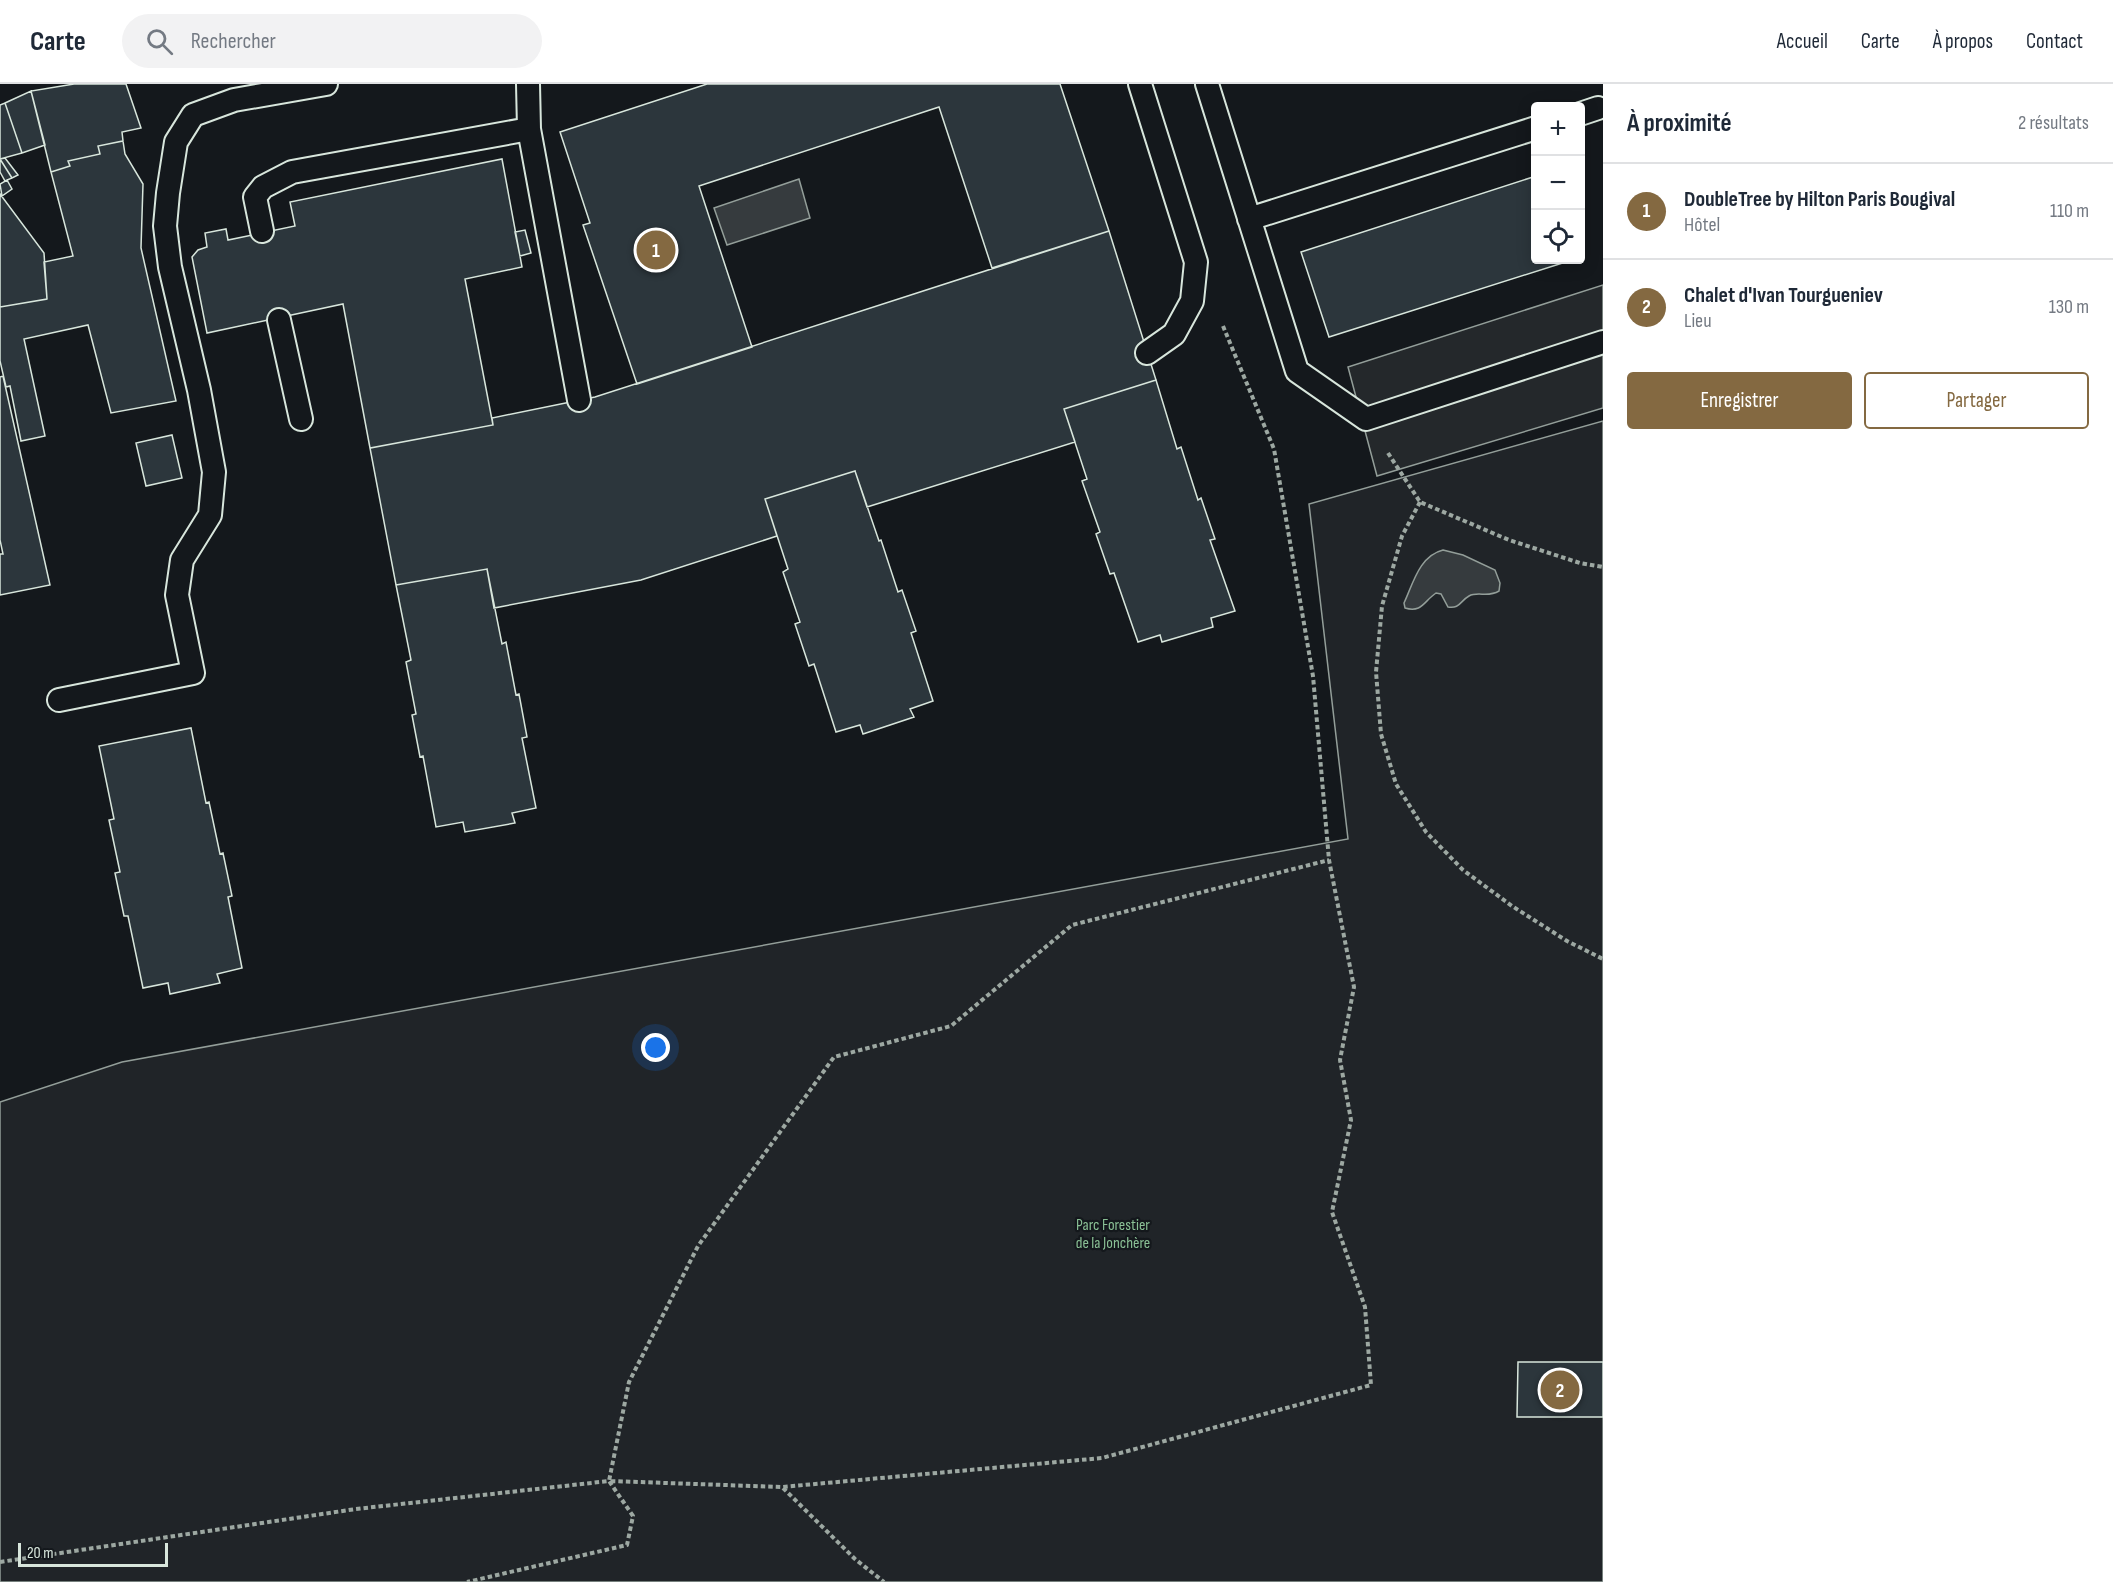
<!DOCTYPE html>
<html lang="fr">
<meta charset="utf-8">
<style>
body{margin:0;font-family:"Sofia Sans Condensed",sans-serif;background:#f2f2f3;color:#1f2937}
.controls{position:absolute;right:18px;top:18px;display:grid;overflow:hidden;border-radius:6px;box-shadow:0 3px 15px #0003}
.controls button{width:54px;height:54px;display:grid;place-items:center;padding:0;border:0;border-bottom:2px solid #e0e1e3;background:#fff;color:#1f2937;font:30px sans-serif}
.scale{position:absolute;left:18px;bottom:15px;width:150px;box-sizing:border-box;padding-left:6px;border:3px solid #d8e6dc;border-top:0;font-size:16px;line-height:21px;white-space:nowrap;color:#d8e6dc;-webkit-text-stroke:4px #14181c;paint-order:stroke}
.you{position:absolute;left:656px;top:964px;width:21px;height:21px;margin:-15px;border:4px solid #fff;border-radius:50%;background:#1a73e8;box-shadow:0 0 0 9px #1a73e833}
.badge{display:grid;place-items:center;width:39px;height:39px;border-radius:50%;background:#846941;color:#fff;font-size:20px;font-weight:700}
.pin{position:absolute;translate:-50% -50%;border:3px solid #fff;box-shadow:0 2px 6px #0006}
.list{margin:0;padding:0;list-style:none}
h2{display:flex;justify-content:space-between;align-items:center;height:78px;margin:0;padding:0 24px;font-size:26px}
h2 small{font-size:20px;font-weight:400;color:#747a83}
.list li{display:grid;grid-template-columns:39px 1fr auto;gap:18px;align-items:center;box-sizing:border-box;height:96px;padding:0 24px;border-top:2px solid #e0e1e3}
.list b{display:block;font-size:22px;white-space:nowrap}
.list p{margin:0;font-size:20px;white-space:nowrap;color:#747a83}
.list em{font-size:20px;font-style:normal;color:#747a83}
.actions{display:flex;gap:12px;padding:18px 24px}
.actions a{flex:1;padding:14px 0;border:2px solid #846941;border-radius:6px;text-align:center;font-size:21px;color:#846941}
.actions .main{background:#846941;color:#fff}
.icon{flex:none;width:33px;height:33px;fill:none;stroke:currentColor;stroke-width:2;stroke-linecap:round;stroke-linejoin:round}
.map{position:relative;flex:none;width:1603px;height:1498px;overflow:hidden}
header{display:flex;align-items:center;gap:36px;box-sizing:border-box;height:84px;padding:0 30px;background:#fff;border-bottom:2px solid #e0e1e3}
header strong{font-size:28px}
nav{display:flex;gap:33px;margin-inline-start:auto;font-size:21px}
.search{width:420px;height:54px;background:#f2f2f3;display:flex;align-items:center;gap:15px;box-sizing:border-box;padding:0 21px;border-radius:33px;color:#747a83;font-size:22px}
main{display:flex}
aside{flex:1;background:#fff}
.map>svg:first-child{display:block}
</style>
<header>
<strong>Carte</strong>
<div class="search"><svg class="icon" aria-label="search" viewBox="0 0 24 24"><circle cx="10" cy="10" r="6"/><path d="M15 15l6 6"/></svg>Rechercher</div>
<nav><a>Accueil</a><a>Carte</a><a>À propos</a><a>Contact</a></nav>
</header>
<main>
<div class="map">
<svg width="1603" height="1498" viewBox="0 0 1603 1498">
<rect width="100%" height="100%" fill="#14181c"/>
<path fill="#202428" stroke="#939e99" stroke-width="1.5" d="M1603,337V1498H0V1018L122,978L1348,755L1309,420Z"/>
<path fill="#24282b" stroke="#939e99" stroke-width="1.5" d="M1603,201V324L1377,392L1348,283Z"/>
<path fill="#363b3e" stroke="#939e99" stroke-width="1.5" d="M799,95L810,134L727,161L714,124Z
M1443,466L1463,471L1495,486L1500,499L1499,507C1488,514 1478,507 1469,512C1460,517 1460,525 1448,523L1441,510L1436,509C1424,517 1422,529 1405,524L1404,519C1413,500 1419,472 1443,466Z"/>
<path fill="#2c363c" stroke="#d8e6dc" stroke-width="1.5" d="M74,0H126L141,44L122,48L123,57L98,62L100,70L68,77L70,82L51,88L31,7Z
M707,0H1060L1109,147L992,184L939,23L699,102L752,263L637,300L583,141L590,139L560,48Z
M31,7L45,61L22,69L5,19Z
M5,19L22,69L0,75V21Z
M123,57L125,70L143,100L141,164L176,317L111,329L88,241L24,255L45,352L21,357L10,302L6,303L0,277V223L47,215L44,178L73,172L51,88L70,82L68,77L100,70L98,62Z
M5,74L18,91L12,94L0,75Z
M0,75L12,94L5,97L0,88Z
M502,75L522,183L465,195L493,341L370,364L343,220L207,249L192,173L198,166L207,163L205,149L226,145L228,156L295,142L290,118Z
M1536,92V176H1572L1329,253L1301,168Z
M7,96L12,105L2,112L0,100Z
M0,110L44,169L47,215L0,223Z
M525,146L531,169L520,172L515,148Z
M1109,147L1156,296L1064,325L1075,358L867,423L855,387L765,415L777,452L641,496L494,524L487,485L396,501L370,364L493,341L492,334L595,313Z
M3,292L50,501L0,511V470H3L0,456V293Z
M1156,296L1177,365L1181,363L1198,416L1201,414L1215,455L1210,456L1235,527L1211,534L1213,543L1162,558L1160,551L1138,558L1114,489L1110,490L1096,450L1100,448L1082,397L1087,395L1064,325Z
M172,351L182,394L146,402L136,359Z
M855,387L879,457L881,456L898,508L902,506L916,547L911,549L933,617L910,625L914,633L863,650L860,641L836,648L814,580L809,582L795,540L800,538L783,488L788,485L765,415Z
M487,485L502,560L506,558L516,611L519,610L527,653L522,654L536,724L512,729L515,739L465,748L463,738L436,743L423,672L420,673L412,631L416,630L406,578L411,576L396,501Z
M191,644L206,719L209,718L220,770L223,769L232,812L228,813L242,884L217,890L220,899L170,910L168,899L143,904L128,832H124L115,789L120,788L109,736L114,735L99,662Z
M1518,1278H1603V1333H1517Z"/>
<g fill="none" stroke-linecap="round" stroke-linejoin="round">
<g stroke="#d8e6dc" stroke-width="26">
<path id="lane" d="M528,0L529,45L579,316
M1140,0L1196,178L1192,217L1174,250L1147,269
M1207,0L1297,287L1366,335L1603,258
M1580,30L1598,24
M1249,135L1536,44
M262,147L255,113L263,103L292,88L529,45
M279,236L301,335
M59,616L193,589L177,511L182,476L210,431L214,388L199,306L170,183L165,142L168,109L176,58L193,31L234,16L326,0"/>
</g>
<path stroke="#9da8a2" stroke-width="4" stroke-dasharray="4.5 3" stroke-linecap="butt" d="M1223,242L1274,365L1313,592L1329,776L1354,903L1340,976L1351,1036L1332,1128L1365,1223L1371,1301L1102,1374L782,1403L609,1397L629,1298L698,1162L834,973L951,942L1072,841L1329,776
M1388,369L1420,418L1509,456L1580,479L1603,483
M1420,418L1402,452L1382,522L1376,588L1381,650L1396,700L1426,748L1463,786L1512,822L1567,857L1603,875
M783,1404L855,1475L884,1498
M0,1478L356,1425L609,1397L633,1432L627,1461L467,1498"/>
<use href="#lane" stroke="#14181c" stroke-width="22"/>
</g>
<g text-anchor="middle" dominant-baseline="central" stroke-width="4.5" stroke-linejoin="round" paint-order="stroke">
<g font-size="16" fill="#8ac095" stroke="#14181c">
<text x="1113" y="1141">Parc Forestier<tspan x="1113" dy="18">de la Jonchère</tspan></text>
</g>
</g>
</svg>
<div class="controls">
<button>+</button>
<button>−</button>
<button><svg class="icon" aria-label="locate" viewBox="0 0 24 24"><circle cx="12" cy="12" r="6"/><path d="M12 2v4M12 18v4M2 12h4M18 12h4"/></svg></button>
</div>
<div class="scale">20 m</div>
<div class="you"></div>
<div class="pin badge" style="left:656px;top:166px">1</div>
<div class="pin badge" style="left:1560px;top:1306px">2</div>
</div>
<aside>
<h2>À proximité<small>2 résultats</small></h2>
<ul class="list">
<li><span class="badge">1</span><div><b>DoubleTree by Hilton Paris Bougival</b><p>Hôtel</p></div><em>110 m</em></li>
<li><span class="badge">2</span><div><b>Chalet d'Ivan Tourgueniev</b><p>Lieu</p></div><em>130 m</em></li>
</ul>
<div class="actions"><a class="main">Enregistrer</a><a>Partager</a></div>
</aside>
</main>
